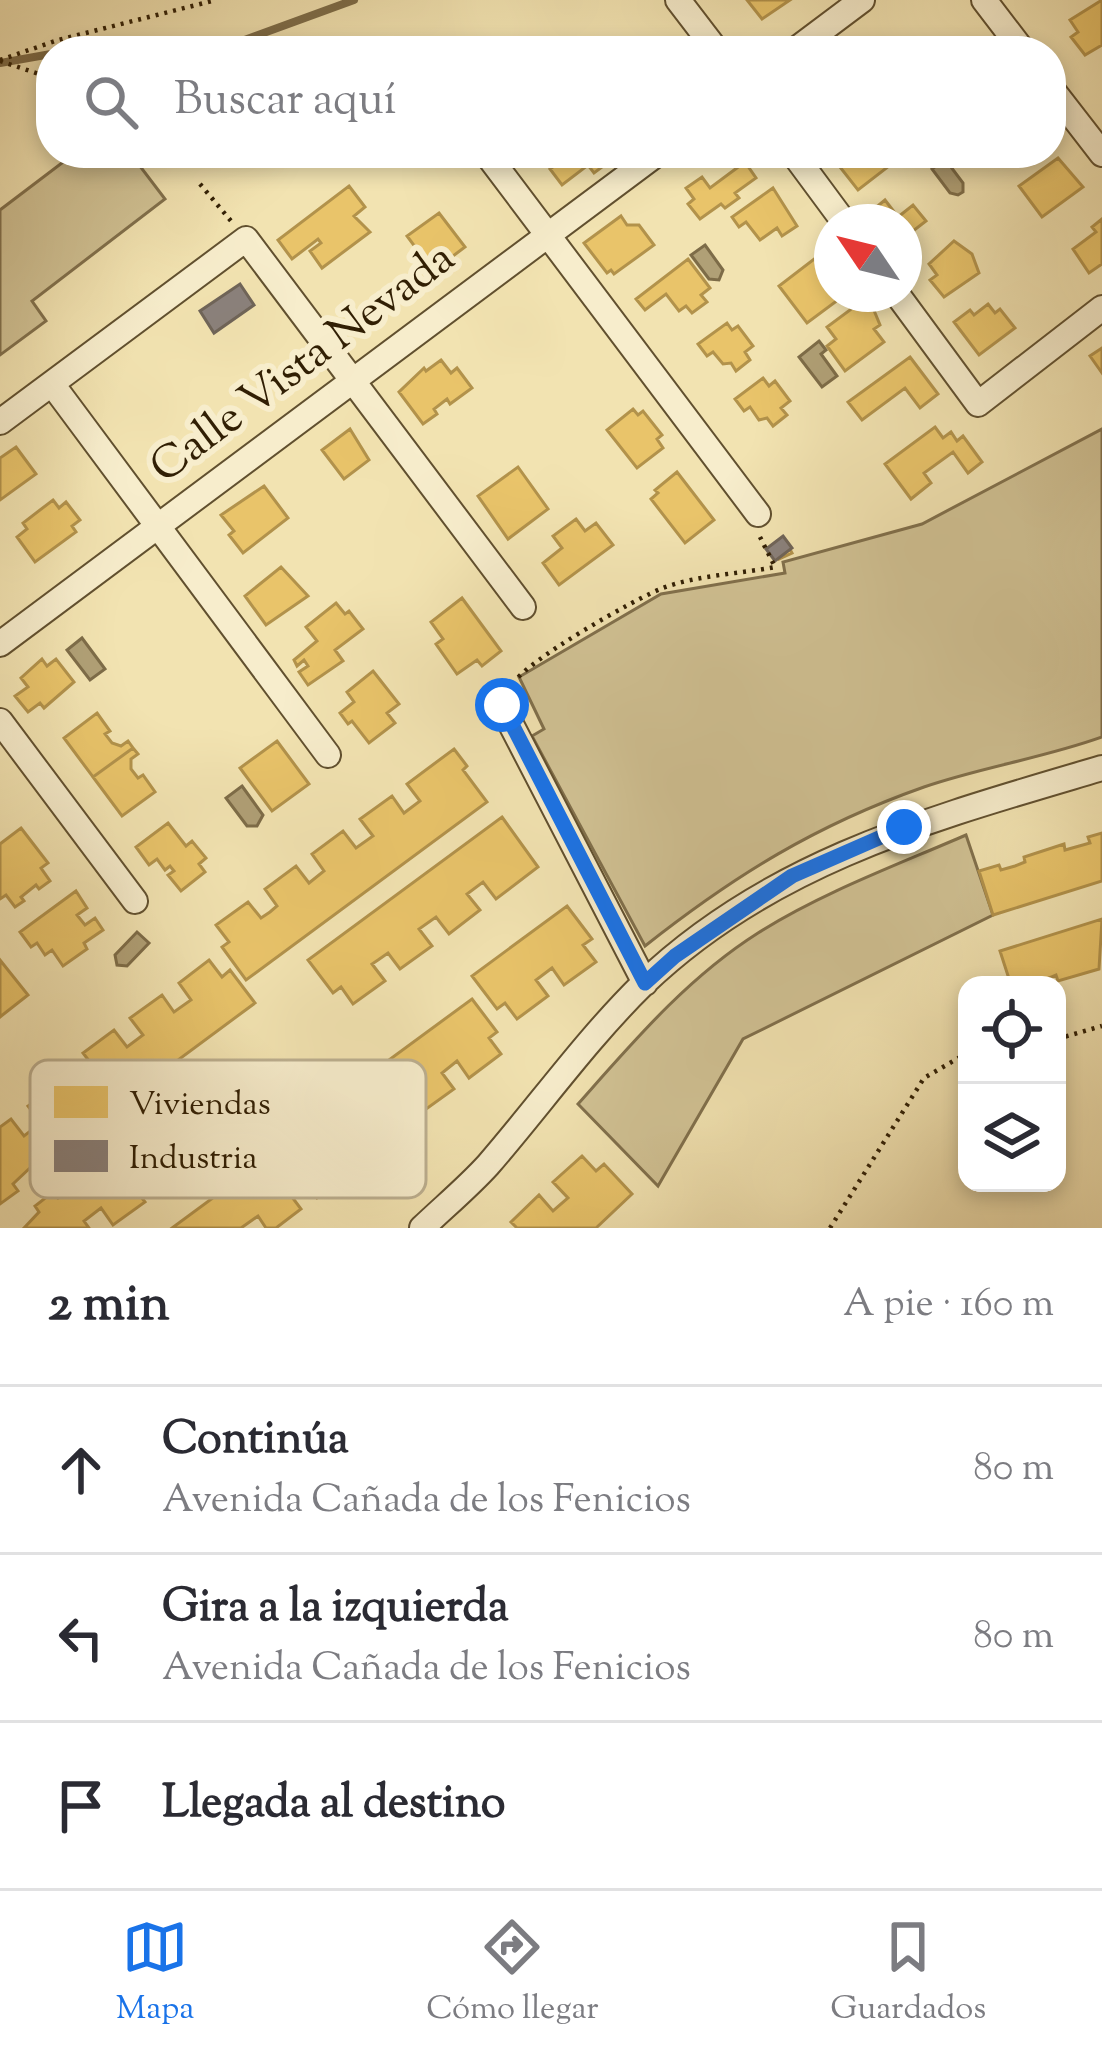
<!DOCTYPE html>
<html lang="es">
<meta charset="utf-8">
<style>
body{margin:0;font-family:"Sorts Mill Goudy",serif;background:#f7f7f7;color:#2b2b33}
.controls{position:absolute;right:36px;bottom:36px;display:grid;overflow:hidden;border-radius:24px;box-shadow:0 6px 18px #0003}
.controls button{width:108px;height:108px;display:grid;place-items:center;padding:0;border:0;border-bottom:3px solid #e1e1e2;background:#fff;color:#2b2b33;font:60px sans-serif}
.compass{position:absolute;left:814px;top:204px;width:108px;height:108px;border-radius:50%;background:#fff;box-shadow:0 6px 18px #0003;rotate:305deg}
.stop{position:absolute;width:36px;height:36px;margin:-27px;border:9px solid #1a73e8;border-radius:50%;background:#fff}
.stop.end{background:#1a73e8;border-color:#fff;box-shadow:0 3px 12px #0008}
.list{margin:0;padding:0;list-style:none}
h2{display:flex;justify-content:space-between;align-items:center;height:156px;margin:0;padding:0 48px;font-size:51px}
h2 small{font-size:39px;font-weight:400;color:#7c7c81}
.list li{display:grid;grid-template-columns:78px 1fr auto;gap:36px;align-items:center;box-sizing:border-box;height:168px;padding:0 48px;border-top:3px solid #e1e1e2}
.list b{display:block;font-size:45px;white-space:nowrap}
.list p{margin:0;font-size:39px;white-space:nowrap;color:#7c7c81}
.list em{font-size:39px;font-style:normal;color:#7c7c81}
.icon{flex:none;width:66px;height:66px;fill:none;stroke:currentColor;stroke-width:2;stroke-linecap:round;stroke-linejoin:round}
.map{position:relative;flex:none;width:1102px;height:1228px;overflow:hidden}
.search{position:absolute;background:#fff;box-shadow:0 6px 18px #0003;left:36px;right:36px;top:36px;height:132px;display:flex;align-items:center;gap:30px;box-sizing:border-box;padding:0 42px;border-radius:48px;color:#7c7c81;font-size:45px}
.sheet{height:660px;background:#fff}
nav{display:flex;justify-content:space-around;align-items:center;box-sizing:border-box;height:168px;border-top:3px solid #e1e1e2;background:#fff;font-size:33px;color:#7c7c81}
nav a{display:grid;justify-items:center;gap:6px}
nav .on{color:#1a73e8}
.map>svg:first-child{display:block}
</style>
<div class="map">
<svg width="1102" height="1228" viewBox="0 0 1102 1228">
<rect width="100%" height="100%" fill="#f2e3b1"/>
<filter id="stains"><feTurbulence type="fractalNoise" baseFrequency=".00167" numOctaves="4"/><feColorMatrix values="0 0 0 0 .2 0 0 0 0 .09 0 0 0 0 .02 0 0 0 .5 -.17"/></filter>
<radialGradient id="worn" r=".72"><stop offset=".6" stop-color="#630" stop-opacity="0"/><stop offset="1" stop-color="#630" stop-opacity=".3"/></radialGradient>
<path fill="#d1c294" stroke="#81704c" stroke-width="3" d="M75,153H130L165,199L32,301L46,321L0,355V210Z
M1102,429V737C1044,758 982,767 924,787C816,825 735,875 645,946L532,736L544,729L519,677L661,594L785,573L783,562L922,524Z
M966,835L993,915L743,1039L658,1186L578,1104C633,1042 687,978 758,933C821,893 897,865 966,835Z"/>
<path fill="#b0a076" stroke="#7d6c48" stroke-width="3" d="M945,159L963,183V192L958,195L950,193L932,169Z
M705,245L723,270L719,280L709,279L691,255Z
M819,341L826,350L821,354L837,376L822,387L799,357Z
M82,638L105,669L90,680L67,650Z
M242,786L263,815L257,826H247L226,798Z
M137,932L149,943L127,966L117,965L115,955Z"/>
<path fill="#e9c46a" stroke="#b2924b" stroke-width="3" d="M747,0H790L762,19Z
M1102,0V45L1085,55L1071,37L1078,32L1070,20Z
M572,153H597L606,164L594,173L588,165L562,185L550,169Z
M837,153H900L902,156L858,190L836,162L841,158Z
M1058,158L1083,187L1042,217L1019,186Z
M745,162L756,178L735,193L739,198L725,208L721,204L700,219L688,204L694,199L686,188L702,177L710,188Z
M349,186L365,207L354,216L370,232L322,268L310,251L321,243L318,239L292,259L278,240Z
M773,188L797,226L782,236L777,228L760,240L746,222L739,227L732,217Z
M885,200L898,217L913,205L926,221L904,238V222H875L868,214Z
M439,213L465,247L433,271L407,236Z
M621,216L627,225H639L654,245L614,274L611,270L607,273L584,243Z
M1102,219V264L1089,273L1073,249L1096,232L1092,227Z
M954,241L972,254L979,273L944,297L930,280L937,275L929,264Z
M826,250L832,258V294H846L807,323L779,286Z
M688,259L710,288L701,295L707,302L692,313L686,306L679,311L666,294L645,310L636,299Z
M862,301L873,308L880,325L874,329L884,342L845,371L827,346L836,339L827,327Z
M988,304L995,313L1000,309L1015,328L979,355L954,322L970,310L974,315Z
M727,323L732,330L738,326L753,346L745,352L750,360L736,371L731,363L723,364L713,352L707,356L698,344Z
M1102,348V373L1090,356Z
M910,357L938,394L920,408L905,388L862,420L848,402Z
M441,360L451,373L457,368L472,388L450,404L447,399L434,409L437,414L423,424L399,392L424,368L426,371Z
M763,378L769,386L775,381L790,401L781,408L787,415L773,426L767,418L759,420L750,407L744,411L735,399Z
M633,409L638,415L643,411L662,435L657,439L663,448L637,468L607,430Z
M935,427L943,438L951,432L957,441L963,436L982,462L968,473L953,452L924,473L931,483L911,499L885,464Z
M350,429L369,460L344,479L322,450Z
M16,447L36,474L0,500V458Z
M518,467L548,509L508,539L478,496Z
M677,472L714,520L685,543L651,499L658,493L655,490Z
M264,486L288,518L243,553L229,535L234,531L221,515Z
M53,500L59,508L66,502L80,520L72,526L76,532L35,562L17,537L27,529L23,523Z
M576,519L585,531L596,523L613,545L559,585L543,563L562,548L553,536Z
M785,540L792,553L779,559L773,547Z
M281,567L308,596L266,625L245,596Z
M462,598L501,651L482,666L477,660L457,674L436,644L443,639L431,622Z
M336,603L345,614L349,611L363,629L335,650L343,661L308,685L299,672L308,666L304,660L297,666L294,660L317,641L306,627Z
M42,659L47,666L56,659L74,682L44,708L40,703L28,712L15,696L28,687L21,678Z
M373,671L399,704L387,713L395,723L369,743L352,721L348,724L340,713L354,702L347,692Z
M97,713L110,731L105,734L112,743L121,746L128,741L133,748L93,777L64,738Z
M277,741L309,784L272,811L240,768Z
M133,748L138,754L131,759V769L138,778L143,775L155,792L122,816L93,777Z
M454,749L467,766L463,770L487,802L246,980L222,947L229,942L216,925L248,902L261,918L270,912L277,906L265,889L296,866L309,883L324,871L312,854L343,831L356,848L373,836L360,819L392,796L404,813L420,801L407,784Z
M502,817L538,867L496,899L483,882L467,894L480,910L449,934L436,917L419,929L432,946L400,969L388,953L378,960L372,964L385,981L353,1004L341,987L333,993L308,960Z
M168,823L186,846L192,841L206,858L199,864L205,872L181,891L168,875L174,871L170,866L165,870L157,859L149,865L136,847Z
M21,828L48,863L41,868L50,881L39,889L36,885L21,897L24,901L15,907L6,895L0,899V844Z
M1102,833V881L993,915L979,871L999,865L1001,870L1015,866L1025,862L1024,857L1064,844L1065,850L1090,843L1088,837Z
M76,891L87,908L77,915L85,925L95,918L103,930L84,943L87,949L63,966L52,950L45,955L37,943L31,947L20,932Z
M567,906L592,939L583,945L596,962L564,985L552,968L536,980L548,996L517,1019L505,1003L497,1009L472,976Z
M1102,919L1099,969L1058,981L1056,975L1033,985H1011L1000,951Z
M0,960L28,995L0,1017Z
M209,960L222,977L230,970L255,1003L112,1109L87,1076L96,1070L83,1053L114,1030L127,1047L143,1035L130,1018L162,995L174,1012L191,1000L179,983Z
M472,999L497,1032L489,1038L501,1054L469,1078L457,1061L442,1073L454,1089L422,1112L410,1096L393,1108L406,1125L374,1148L362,1131L354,1137L329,1104Z
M60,1083L72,1100L80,1094L105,1127L47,1170L42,1163L35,1169L32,1166L13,1184L18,1191L0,1204V1127L11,1119L24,1136L41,1123L28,1106Z
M320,1119L344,1152L336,1158L348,1175L333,1187L317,1198L305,1181L289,1193L301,1209L276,1228H266L258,1216L241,1228H172Z
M139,1128L176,1179L160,1190L148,1174L132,1185L145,1202L113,1225L101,1208L84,1221L89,1228H24L39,1212L35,1206L53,1192L58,1198L82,1185L79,1182L87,1176L82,1170L101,1157L106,1163L129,1150L127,1147L134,1141L130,1135Z
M582,1156L596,1171L604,1164L632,1194L596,1228H517L511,1222L539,1195L553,1211L568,1198L553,1182Z"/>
<path fill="#8a817c" stroke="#6f6458" stroke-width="3" d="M240,284L254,305L214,333L200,311Z
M783,536L792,548L775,561L766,549Z"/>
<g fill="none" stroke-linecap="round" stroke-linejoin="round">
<path stroke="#7d6c48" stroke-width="8" d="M115,51L231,45L354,0
M0,63L51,54"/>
<g stroke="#61502f" stroke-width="28">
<path id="street" d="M678,0L717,51
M984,0L1023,51
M794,51L862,0
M1051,88L1102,154
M486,153L758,514
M793,153L844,222
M897,294L978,404L1102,308
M52,384L328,755
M0,422L246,239L523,607
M0,644L658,153
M501,705L645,983
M0,721L135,901
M422,1228C444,1207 468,1187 488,1165C540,1105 586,1040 643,984C772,860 937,817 1102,768"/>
</g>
<path stroke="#311f04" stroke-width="4.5" stroke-dasharray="3 6" stroke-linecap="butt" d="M0,60L58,40L216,0
M0,61L51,78
M200,184L231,221
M513,684C524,662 636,598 663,588C697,575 739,574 775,567L759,535
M1057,1039L1102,1026
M830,1228L924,1078L967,1053"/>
<use href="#street" stroke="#f7edcc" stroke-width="24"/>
</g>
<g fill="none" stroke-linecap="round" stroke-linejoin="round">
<path stroke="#1a73e8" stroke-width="15" d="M502,705L645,983L675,956L792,876L904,827"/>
</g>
<g text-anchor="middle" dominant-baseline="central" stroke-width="12" stroke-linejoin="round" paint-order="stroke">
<g font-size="45" fill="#311f04" stroke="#f7edcc">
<text transform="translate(304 365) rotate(-37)">Calle Vista Nevada</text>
</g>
</g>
<rect x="30" y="1060" width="396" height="138" rx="18" fill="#f7edcc" stroke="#bcaf90" stroke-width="3"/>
<rect x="54" y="1086" width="54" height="32" fill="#e9c46a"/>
<rect x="54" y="1140" width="54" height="32" fill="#8a817c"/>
<g font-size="33" fill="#311f04">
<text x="129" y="1114">Viviendas</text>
<text x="129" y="1168">Industria</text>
</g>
<rect width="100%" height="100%" filter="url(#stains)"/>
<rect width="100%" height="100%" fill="url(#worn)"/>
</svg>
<div class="controls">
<button><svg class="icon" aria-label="locate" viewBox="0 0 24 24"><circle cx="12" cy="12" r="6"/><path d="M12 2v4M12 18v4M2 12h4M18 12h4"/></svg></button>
<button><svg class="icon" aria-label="layers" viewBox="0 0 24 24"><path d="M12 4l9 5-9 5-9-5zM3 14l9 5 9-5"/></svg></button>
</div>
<svg class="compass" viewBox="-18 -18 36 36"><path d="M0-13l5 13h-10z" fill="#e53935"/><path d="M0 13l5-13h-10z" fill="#7c7c81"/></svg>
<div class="stop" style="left:502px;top:705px"></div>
<div class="stop end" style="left:904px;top:827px"></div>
<div class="search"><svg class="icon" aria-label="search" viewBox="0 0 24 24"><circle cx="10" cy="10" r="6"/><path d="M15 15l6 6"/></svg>Buscar aquí</div>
</div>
<section class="sheet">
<h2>2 min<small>A pie · 160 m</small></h2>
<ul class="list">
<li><svg class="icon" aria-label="ahead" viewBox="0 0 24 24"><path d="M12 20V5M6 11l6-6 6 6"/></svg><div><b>Continúa</b><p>Avenida Cañada de los Fenicios</p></div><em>80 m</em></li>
<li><svg class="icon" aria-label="left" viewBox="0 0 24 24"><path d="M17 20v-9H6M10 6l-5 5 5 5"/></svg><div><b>Gira a la izquierda</b><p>Avenida Cañada de los Fenicios</p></div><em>80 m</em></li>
<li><svg class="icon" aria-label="arrive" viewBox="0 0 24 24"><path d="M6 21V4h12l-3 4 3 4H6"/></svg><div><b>Llegada al destino</b></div></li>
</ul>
</section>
<nav>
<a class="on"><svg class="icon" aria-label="map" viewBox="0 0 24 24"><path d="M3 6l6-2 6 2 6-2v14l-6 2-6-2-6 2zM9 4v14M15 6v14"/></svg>Mapa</a>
<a><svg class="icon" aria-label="directions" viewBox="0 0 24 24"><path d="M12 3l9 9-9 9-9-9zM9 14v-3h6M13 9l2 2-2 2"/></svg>Cómo llegar</a>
<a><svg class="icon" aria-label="saved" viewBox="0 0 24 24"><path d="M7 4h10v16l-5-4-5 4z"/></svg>Guardados</a>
</nav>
